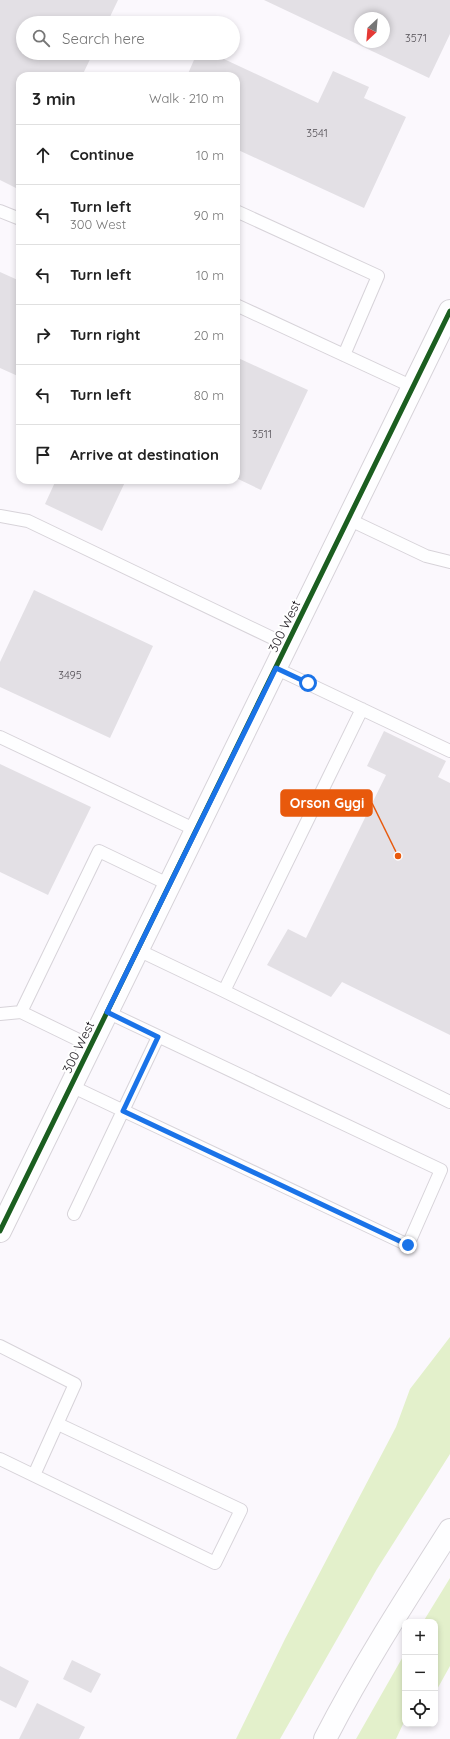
<!DOCTYPE html>
<meta charset="utf-8">
<style>
body{margin:0;font-family:Quicksand,sans-serif;background:#f6f6f6;color:#222}
.controls{position:absolute;right:12px;bottom:12px;display:grid;overflow:hidden;border-radius:8px;box-shadow:0 2px 6px #0003}
.controls button{width:36px;height:36px;display:grid;place-items:center;padding:0;border:0;border-bottom:1px solid #e0e0e0;background:#fff;color:#222;font:20px sans-serif}
.compass{position:absolute;left:354px;top:12px;width:36px;height:36px;border-radius:50%;background:#fff;box-shadow:0 2px 6px #0003;rotate:206deg}
.stop{position:absolute;width:12px;height:12px;margin:-9px;border:3px solid #1a73e8;border-radius:50%;background:#fff}
.stop.end{background:#1a73e8;border-color:#fff;box-shadow:0 1px 4px #0008}
.list{margin:0;padding:0;list-style:none}
h2{display:flex;justify-content:space-between;align-items:center;height:52px;margin:0;padding:0 16px;font-size:17px}
h2 small{font-size:13px;font-weight:400;color:#767676}
.list li{display:grid;grid-template-columns:26px 1fr auto;gap:12px;align-items:center;box-sizing:border-box;height:60px;padding:0 16px;border-top:1px solid #e0e0e0}
.list b{display:block;font-size:15px;white-space:nowrap}
.list p{margin:0;font-size:13px;white-space:nowrap;color:#767676}
.list em{font-size:13px;font-style:normal;color:#767676}
.icon{flex:none;width:22px;height:22px;fill:none;stroke:currentColor;stroke-width:2;stroke-linecap:round;stroke-linejoin:round}
.map{position:relative;flex:none;width:450px;height:1739px;overflow:hidden}
.search{position:absolute;background:#fff;box-shadow:0 2px 6px #0003;left:16px;top:16px;width:224px;height:44px;display:flex;align-items:center;gap:10px;box-sizing:border-box;padding:0 14px;border-radius:22px;color:#767676;font-size:15px}
.panel{position:absolute;background:#fff;box-shadow:0 2px 6px #0003;left:16px;top:72px;width:224px;height:412px;border-radius:12px}
.map>svg:first-child{display:block}
</style>
<div class="map">
<svg width="450" height="1739" viewBox="0 0 450 1739">
<rect width="100%" height="100%" fill="#fbf8fd"/>
<path fill="#e3f0cb" d="M450,1337V1454L377,1569L280,1739H236L285,1639L396,1427L410,1389Z
M450,1578V1666L435,1693V1622H423Z
M405,1653V1720L396,1739H356Z"/>
<path fill="#e3e0e5" fill-rule="evenodd" d="M0,0H118L107,23H23V53H93L82,76H20V190L0,180Z
M264,0H450V34L429,78ZM360,18H384V42H360Z
M197,53H211L318,103L333,71L369,87L364,98L406,117L364,208L236,149V76H187Z
M0,272L20,281V377L0,368Z
M236,357L308,390L261,490L236,478Z
M56,480H126L102,531L45,504Z
M34,590L153,646L110,738L0,687V662Z
M384,731L446,761L438,777L450,783V1035L342,982L331,997L267,965L288,929L306,938L386,775L367,766Z
M0,764L91,807L48,895L0,872Z
M72,1660L101,1674L91,1693L63,1679Z
M0,1666L29,1681L16,1708L0,1700Z
M37,1703L85,1727L79,1739H19Z"/>
<g fill="none" stroke-linecap="round" stroke-linejoin="round">
<g stroke="#d7d3d9" stroke-width="14">
<path id="lane" d="M0,211L20,219
M236,211L378,276L344,355
M236,305L413,387
M0,516L28,521L287,645
M348,519L426,556L450,562
M275,668L450,751
M0,737L196,830
M138,950L224,991L362,709
M224,991L450,1102
M21,1012L99,851L170,885
M0,1014L21,1012L91,1046
M71,1086L408,1245L441,1170L107,1012
M74,1214L158,1037
M0,1346L75,1384L34,1475
M0,1459L215,1563L241,1510L58,1424"/>
</g>
<g stroke="#d7d3d9" stroke-width="24">
<path id="secondary" d="M0,1231L450,311"/>
</g>
<g stroke="#d7d3d9" stroke-width="24">
<path id="highway" d="M325,1739C362,1667 406,1599 450,1530"/>
</g>
<use href="#lane" stroke="#fefeff" stroke-width="12"/>
<use href="#secondary" stroke="#fefeff" stroke-width="22"/>
<use href="#highway" stroke="#fefeff" stroke-width="22"/>
<g stroke="#fff" stroke-width="8">
<path id="cycleway" d="M0,1231L450,311"/>
</g>
<use href="#cycleway" stroke="#1b5e20" stroke-width="5"/>
</g>
<g fill="none" stroke-linecap="round" stroke-linejoin="round">
<path stroke="#1a73e8" stroke-width="5" d="M308,683L276,668L107,1012L158,1037L123,1111L408,1245"/>
</g>
<g text-anchor="middle" dominant-baseline="central" stroke-width="4" stroke-linejoin="round" paint-order="stroke">
<g font-size="11" fill="#534f55">
<text x="416" y="38">3571</text>
<text x="317" y="133">3541</text>
<text x="262" y="434">3511</text>
<text x="70" y="675">3495</text>
</g>
<g font-size="13" fill="#231f25" stroke="#fff">
<text transform="translate(284 626) rotate(-64)">300 West</text>
<text transform="translate(78 1047) rotate(-64)">300 West</text>
</g>
</g>
<path fill="none" stroke="#e8590c" stroke-width="1.5" d="M398 856L372 803"/>
<circle fill="#e8590c" stroke="#fff" stroke-width="1.5" cx="398" cy="856" r="4"/>
<rect fill="#e8590c" stroke="#e8590c" stroke-width="1.5" x="281" y="790" width="91" height="26" rx="4"/>
<g font-size="14" text-anchor="middle" font-weight="bold" fill="#fff">
<text x="327" y="808">Orson Gygi</text>
</g>
</svg>
<div class="controls">
<button>+</button>
<button>−</button>
<button><svg class="icon" aria-label="locate" viewBox="0 0 24 24"><circle cx="12" cy="12" r="6"/><path d="M12 2v4M12 18v4M2 12h4M18 12h4"/></svg></button>
</div>
<svg class="compass" viewBox="-18 -18 36 36"><path d="M0-13l5 13h-10z" fill="#e53935"/><path d="M0 13l5-13h-10z" fill="#767676"/></svg>
<div class="stop" style="left:308px;top:683px"></div>
<div class="stop end" style="left:408px;top:1245px"></div>
<div class="search"><svg class="icon" aria-label="search" viewBox="0 0 24 24"><circle cx="10" cy="10" r="6"/><path d="M15 15l6 6"/></svg>Search here</div>
<section class="panel">
<h2>3 min<small>Walk · 210 m</small></h2>
<ul class="list">
<li><svg class="icon" aria-label="ahead" viewBox="0 0 24 24"><path d="M12 20V5M6 11l6-6 6 6"/></svg><div><b>Continue</b></div><em>10 m</em></li>
<li><svg class="icon" aria-label="left" viewBox="0 0 24 24"><path d="M17 20v-9H6M10 6l-5 5 5 5"/></svg><div><b>Turn left</b><p>300 West</p></div><em>90 m</em></li>
<li><svg class="icon" aria-label="left" viewBox="0 0 24 24"><path d="M17 20v-9H6M10 6l-5 5 5 5"/></svg><div><b>Turn left</b></div><em>10 m</em></li>
<li><svg class="icon" aria-label="right" viewBox="0 0 24 24"><path d="M7 20v-9h11M14 6l5 5-5 5"/></svg><div><b>Turn right</b></div><em>20 m</em></li>
<li><svg class="icon" aria-label="left" viewBox="0 0 24 24"><path d="M17 20v-9H6M10 6l-5 5 5 5"/></svg><div><b>Turn left</b></div><em>80 m</em></li>
<li><svg class="icon" aria-label="arrive" viewBox="0 0 24 24"><path d="M6 21V4h12l-3 4 3 4H6"/></svg><div><b>Arrive at destination</b></div></li>
</ul>
</section>
</div>
